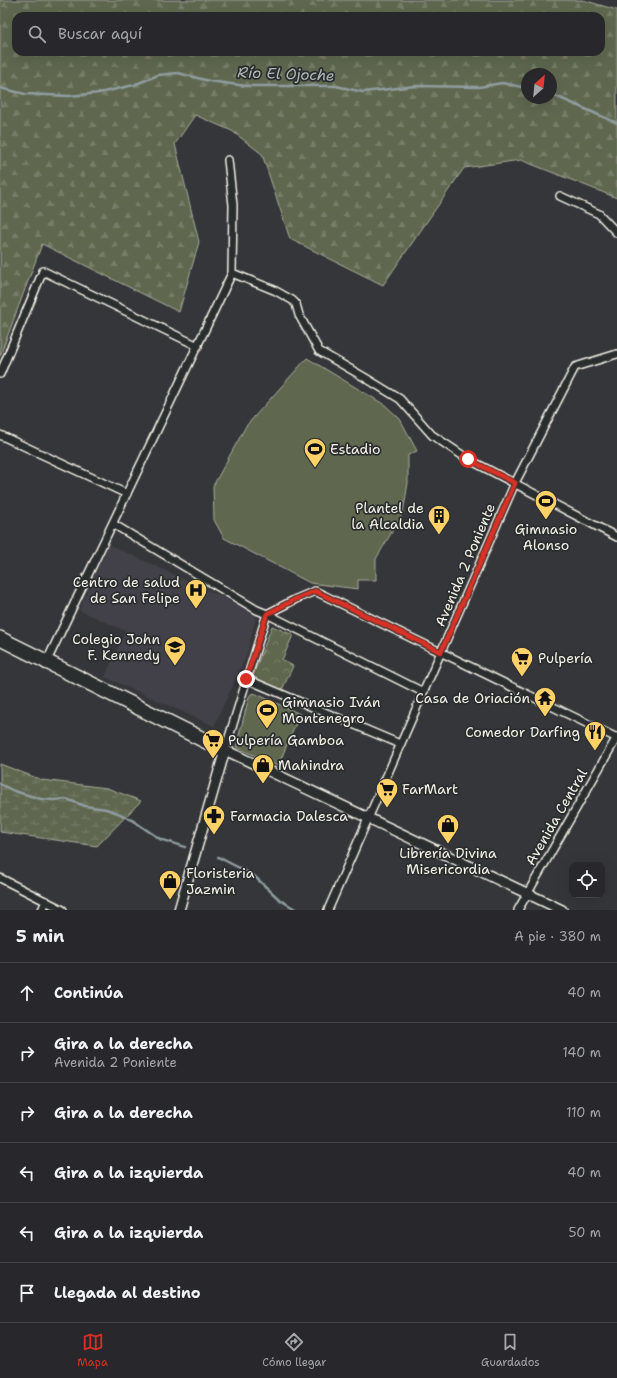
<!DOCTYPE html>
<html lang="es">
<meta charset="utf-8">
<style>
body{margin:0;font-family:"Shantell Sans",sans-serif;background:#303034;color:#f1f3f6}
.controls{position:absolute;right:12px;bottom:12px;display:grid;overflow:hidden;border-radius:8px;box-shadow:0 4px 16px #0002}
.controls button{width:36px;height:36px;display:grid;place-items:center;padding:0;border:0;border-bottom:1px solid #444448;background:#28282c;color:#f1f3f6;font:20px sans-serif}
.compass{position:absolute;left:521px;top:68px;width:36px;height:36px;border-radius:50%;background:#28282c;box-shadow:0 4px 16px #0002;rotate:27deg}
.stop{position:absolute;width:12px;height:12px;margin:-9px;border:3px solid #d93025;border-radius:50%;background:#fff}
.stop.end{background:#d93025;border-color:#fff;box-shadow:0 1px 4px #0008}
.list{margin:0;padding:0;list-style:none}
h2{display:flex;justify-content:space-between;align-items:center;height:52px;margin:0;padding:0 16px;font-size:17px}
h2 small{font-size:13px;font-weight:400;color:#a5a6a9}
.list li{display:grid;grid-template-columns:26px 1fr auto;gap:12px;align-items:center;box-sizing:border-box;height:60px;padding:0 16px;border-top:1px solid #444448}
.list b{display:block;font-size:15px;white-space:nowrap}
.list p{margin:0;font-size:13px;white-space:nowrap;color:#a5a6a9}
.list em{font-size:13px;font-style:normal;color:#a5a6a9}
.icon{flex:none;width:22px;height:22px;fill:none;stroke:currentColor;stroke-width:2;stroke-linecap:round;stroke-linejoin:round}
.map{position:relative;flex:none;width:617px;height:910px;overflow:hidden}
.search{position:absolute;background:#28282c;box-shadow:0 4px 16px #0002;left:12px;right:12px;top:12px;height:44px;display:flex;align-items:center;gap:10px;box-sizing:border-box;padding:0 14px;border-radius:12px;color:#a5a6a9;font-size:15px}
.sheet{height:412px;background:#28282c}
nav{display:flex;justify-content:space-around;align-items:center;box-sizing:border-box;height:56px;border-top:1px solid #444448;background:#28282c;font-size:11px;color:#a5a6a9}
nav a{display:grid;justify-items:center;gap:2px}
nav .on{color:#d93025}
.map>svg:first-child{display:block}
</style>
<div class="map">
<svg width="617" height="910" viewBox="0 0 617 910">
<defs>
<pattern id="forest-firs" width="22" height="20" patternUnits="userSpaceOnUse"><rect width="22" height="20" fill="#5f684f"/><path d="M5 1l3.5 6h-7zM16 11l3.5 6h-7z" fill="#777e68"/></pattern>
<pattern id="wetland-marsh" width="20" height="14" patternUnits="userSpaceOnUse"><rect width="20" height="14" fill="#5f684f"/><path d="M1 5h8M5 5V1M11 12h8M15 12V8" fill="none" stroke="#777e68"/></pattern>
<pattern id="park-crowns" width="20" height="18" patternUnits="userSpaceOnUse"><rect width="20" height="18" fill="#5f684f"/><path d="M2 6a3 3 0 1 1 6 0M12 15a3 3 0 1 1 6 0" fill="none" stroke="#777e68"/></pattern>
</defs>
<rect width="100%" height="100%" fill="#35363a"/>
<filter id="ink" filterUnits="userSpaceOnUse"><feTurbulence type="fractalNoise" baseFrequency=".025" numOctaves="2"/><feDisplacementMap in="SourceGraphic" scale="8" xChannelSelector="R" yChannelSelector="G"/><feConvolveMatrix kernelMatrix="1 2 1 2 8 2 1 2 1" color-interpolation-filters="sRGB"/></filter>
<g filter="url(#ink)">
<path fill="#424048" d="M108,544L257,613L246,657L214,726L105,677L125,631L79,610Z"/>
<path fill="url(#forest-firs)" stroke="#aaac9c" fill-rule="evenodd" d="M0,0H583L617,10V198L521,160L464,168L383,285L290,239L262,154L232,131L195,115L175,144L199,242L179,312L42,244L0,356ZM16,16H601V52H16ZM527,74H551V98H527Z"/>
<path fill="url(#wetland-marsh)" stroke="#aaac9c" d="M0,764L42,780L107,788L141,801L97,846L0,832Z"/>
<path fill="url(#park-crowns)" stroke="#aaac9c" d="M272,626L293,635L282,660L293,666L281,692L259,682L253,675Z"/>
<path fill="#5f684f" stroke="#aaac9c" d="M307,358L385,405L400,419L417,451L408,455V483L403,513L376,559V580H358V589L310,583L224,538L214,520L213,486L246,426Z
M254,693L300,714L278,766L236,747L249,697L251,694Z"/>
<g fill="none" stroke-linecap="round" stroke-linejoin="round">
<path stroke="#909da1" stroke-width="2.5" d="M0,88L25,94L69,96L99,93L134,85L158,75L178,73L209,81L246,86H336L363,92L415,86L479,87L502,83L527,88
M551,94L617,123
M0,784L14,791L41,799L53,800L66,799L85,806L106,809L118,813L132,820L160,839L185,847
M218,857L253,875L280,900L297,910"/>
<g stroke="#f4f1e8" stroke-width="10">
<path id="minor" d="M560,196L599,214L617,233
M232,273L274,290L292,300L296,304L299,315L319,351L364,377L400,399L432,435L468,459L617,537
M0,374L43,271L198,346
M0,435L127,494
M113,524L257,610L267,614L423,692
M0,635L226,747
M0,642L224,754
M45,665L232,273L233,205L228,160
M246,679L400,744
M225,750L267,614L296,599L315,591L617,738
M0,878L63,910
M42,910L46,901
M328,910L515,483L575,367L617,354
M518,910L617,737"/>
</g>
<g stroke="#f4f1e8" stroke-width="12">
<path id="tertiary" d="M179,910L225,750L562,910"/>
</g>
<use href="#minor" stroke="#2a2d2e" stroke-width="7"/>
<use href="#tertiary" stroke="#2a2d2e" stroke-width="9"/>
</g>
</g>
<g fill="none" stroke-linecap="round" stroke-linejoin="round" filter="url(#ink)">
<path stroke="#d93025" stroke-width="5" d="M246,679L267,614L296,599L315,591L441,652L515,483L468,459"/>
</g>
<defs>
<g id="stadium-pin" transform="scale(1.15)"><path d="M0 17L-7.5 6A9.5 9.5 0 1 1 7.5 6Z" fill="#ffd166" stroke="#2a2d2e"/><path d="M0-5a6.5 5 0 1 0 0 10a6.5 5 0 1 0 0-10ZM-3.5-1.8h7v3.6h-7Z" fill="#111"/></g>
<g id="building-pin" transform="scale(1.15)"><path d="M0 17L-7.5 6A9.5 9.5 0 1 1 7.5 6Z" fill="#ffd166" stroke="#2a2d2e"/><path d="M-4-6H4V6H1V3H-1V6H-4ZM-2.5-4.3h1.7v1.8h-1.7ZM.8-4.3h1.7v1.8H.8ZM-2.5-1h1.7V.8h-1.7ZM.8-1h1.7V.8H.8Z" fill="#111"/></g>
<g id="hospital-pin" transform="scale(1.15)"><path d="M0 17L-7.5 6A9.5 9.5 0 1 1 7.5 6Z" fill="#ffd166" stroke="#2a2d2e"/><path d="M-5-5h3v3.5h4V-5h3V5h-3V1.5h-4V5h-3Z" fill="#111"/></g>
<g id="school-pin" transform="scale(1.15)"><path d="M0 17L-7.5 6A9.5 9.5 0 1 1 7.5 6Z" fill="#ffd166" stroke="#2a2d2e"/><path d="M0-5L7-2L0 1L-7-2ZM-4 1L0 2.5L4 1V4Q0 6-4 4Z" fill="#111"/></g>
<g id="supermarket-pin" transform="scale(1.15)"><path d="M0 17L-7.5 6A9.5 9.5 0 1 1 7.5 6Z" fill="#ffd166" stroke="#2a2d2e"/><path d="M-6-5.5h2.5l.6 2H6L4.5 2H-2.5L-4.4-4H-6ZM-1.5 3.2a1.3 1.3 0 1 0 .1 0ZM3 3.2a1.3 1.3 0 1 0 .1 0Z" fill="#111"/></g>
<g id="temple-pin" transform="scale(1.15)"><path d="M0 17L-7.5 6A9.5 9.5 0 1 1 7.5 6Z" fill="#ffd166" stroke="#2a2d2e"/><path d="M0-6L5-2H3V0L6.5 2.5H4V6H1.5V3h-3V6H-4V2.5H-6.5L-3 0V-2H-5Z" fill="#111"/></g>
<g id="restaurant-pin" transform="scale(1.15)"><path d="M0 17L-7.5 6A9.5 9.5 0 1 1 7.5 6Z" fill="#ffd166" stroke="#2a2d2e"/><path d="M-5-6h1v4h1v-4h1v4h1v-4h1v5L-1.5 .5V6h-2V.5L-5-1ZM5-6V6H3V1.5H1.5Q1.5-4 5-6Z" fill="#111"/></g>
<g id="shop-pin" transform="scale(1.15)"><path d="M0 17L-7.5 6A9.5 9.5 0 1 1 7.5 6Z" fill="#ffd166" stroke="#2a2d2e"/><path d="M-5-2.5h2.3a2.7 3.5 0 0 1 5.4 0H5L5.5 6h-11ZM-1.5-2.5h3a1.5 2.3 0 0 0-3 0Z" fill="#111"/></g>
<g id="pharmacy-pin" transform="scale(1.15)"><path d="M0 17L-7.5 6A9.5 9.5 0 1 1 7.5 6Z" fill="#ffd166" stroke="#2a2d2e"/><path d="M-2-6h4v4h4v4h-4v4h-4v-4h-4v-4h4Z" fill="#111"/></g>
</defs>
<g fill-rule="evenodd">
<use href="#stadium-pin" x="315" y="449"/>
<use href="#stadium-pin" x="546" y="501"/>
<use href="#building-pin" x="439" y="516"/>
<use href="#hospital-pin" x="196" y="590"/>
<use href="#school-pin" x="175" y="647"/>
<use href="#supermarket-pin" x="522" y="658"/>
<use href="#temple-pin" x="545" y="698"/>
<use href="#stadium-pin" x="267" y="710"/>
<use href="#restaurant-pin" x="595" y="732"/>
<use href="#supermarket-pin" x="213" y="740"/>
<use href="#shop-pin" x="263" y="765"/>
<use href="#supermarket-pin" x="387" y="789"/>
<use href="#pharmacy-pin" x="214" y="816"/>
<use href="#shop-pin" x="448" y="825"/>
<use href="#shop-pin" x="170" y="881"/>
</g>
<g text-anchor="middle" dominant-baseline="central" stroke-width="3.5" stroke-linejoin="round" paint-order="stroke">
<g font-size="14" fill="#f4f1e8" stroke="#2a2d2e" text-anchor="start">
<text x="330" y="449">Estadio</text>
<text x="424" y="508" text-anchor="end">Plantel de<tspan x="424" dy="16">la Alcaldia</tspan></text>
<text x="546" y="529" text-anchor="middle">Gimnasio<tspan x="546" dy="16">Alonso</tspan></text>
<text x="180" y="582" text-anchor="end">Centro de salud<tspan x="180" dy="16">de San Felipe</tspan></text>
<text x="160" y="639" text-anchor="end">Colegio John<tspan x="160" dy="16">F. Kennedy</tspan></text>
<text x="538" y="658">Pulpería</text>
<text x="530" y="698" text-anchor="end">Casa de Oriación</text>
<text x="282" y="702">Gimnasio Iván<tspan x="282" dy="16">Montenegro</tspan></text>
<text x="580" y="732" text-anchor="end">Comedor Darfing</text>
<text x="228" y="740">Pulpería Gamboa</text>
<text x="278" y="765">Mahindra</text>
<text x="402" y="789">FarMart</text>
<text x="230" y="816">Farmacia Dalesca</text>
<text x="448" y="853" text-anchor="middle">Librería Divina<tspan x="448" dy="16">Misericordia</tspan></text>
<text x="186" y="873">Floristeria<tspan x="186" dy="16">Jazmin</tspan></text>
</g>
<g font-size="14" fill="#f4f1e8" stroke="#2a2d2e">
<text transform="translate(465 565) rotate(-67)">Avenida 2 Poniente</text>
<text transform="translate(556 817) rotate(-60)">Avenida Central</text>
</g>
<g font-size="15" font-style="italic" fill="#b1b9b9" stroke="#2a2d2e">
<text transform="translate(286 74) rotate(2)">Río El Ojoche</text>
</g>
</g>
</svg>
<div class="controls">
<button><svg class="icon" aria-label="locate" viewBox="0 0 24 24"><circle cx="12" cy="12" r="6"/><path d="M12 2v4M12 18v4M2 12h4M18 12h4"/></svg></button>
</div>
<svg class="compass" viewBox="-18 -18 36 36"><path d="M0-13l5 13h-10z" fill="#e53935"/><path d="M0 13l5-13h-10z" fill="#a5a6a9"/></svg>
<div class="stop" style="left:468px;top:459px"></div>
<div class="stop end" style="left:246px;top:679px"></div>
<div class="search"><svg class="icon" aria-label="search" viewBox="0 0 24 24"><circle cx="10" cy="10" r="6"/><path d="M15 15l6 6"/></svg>Buscar aquí</div>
</div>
<section class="sheet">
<h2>5 min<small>A pie · 380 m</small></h2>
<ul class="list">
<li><svg class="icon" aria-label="ahead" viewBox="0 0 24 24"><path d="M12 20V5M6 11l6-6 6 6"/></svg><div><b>Continúa</b></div><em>40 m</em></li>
<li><svg class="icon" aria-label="right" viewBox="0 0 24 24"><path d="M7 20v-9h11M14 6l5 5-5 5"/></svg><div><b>Gira a la derecha</b><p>Avenida 2 Poniente</p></div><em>140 m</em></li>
<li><svg class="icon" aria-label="right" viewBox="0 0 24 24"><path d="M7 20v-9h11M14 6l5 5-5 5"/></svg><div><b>Gira a la derecha</b></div><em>110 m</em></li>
<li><svg class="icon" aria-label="left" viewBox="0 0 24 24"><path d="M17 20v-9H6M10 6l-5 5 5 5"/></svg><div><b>Gira a la izquierda</b></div><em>40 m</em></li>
<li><svg class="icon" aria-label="left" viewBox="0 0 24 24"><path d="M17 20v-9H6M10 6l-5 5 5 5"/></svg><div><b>Gira a la izquierda</b></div><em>50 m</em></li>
<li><svg class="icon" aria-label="arrive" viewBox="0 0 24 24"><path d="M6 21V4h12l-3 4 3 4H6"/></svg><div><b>Llegada al destino</b></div></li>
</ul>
</section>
<nav>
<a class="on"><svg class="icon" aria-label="map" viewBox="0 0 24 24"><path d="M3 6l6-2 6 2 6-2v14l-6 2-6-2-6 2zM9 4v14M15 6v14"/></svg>Mapa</a>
<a><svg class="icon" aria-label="directions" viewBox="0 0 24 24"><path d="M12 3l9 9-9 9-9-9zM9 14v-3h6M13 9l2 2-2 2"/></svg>Cómo llegar</a>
<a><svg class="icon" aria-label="saved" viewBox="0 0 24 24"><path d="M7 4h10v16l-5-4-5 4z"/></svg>Guardados</a>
</nav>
